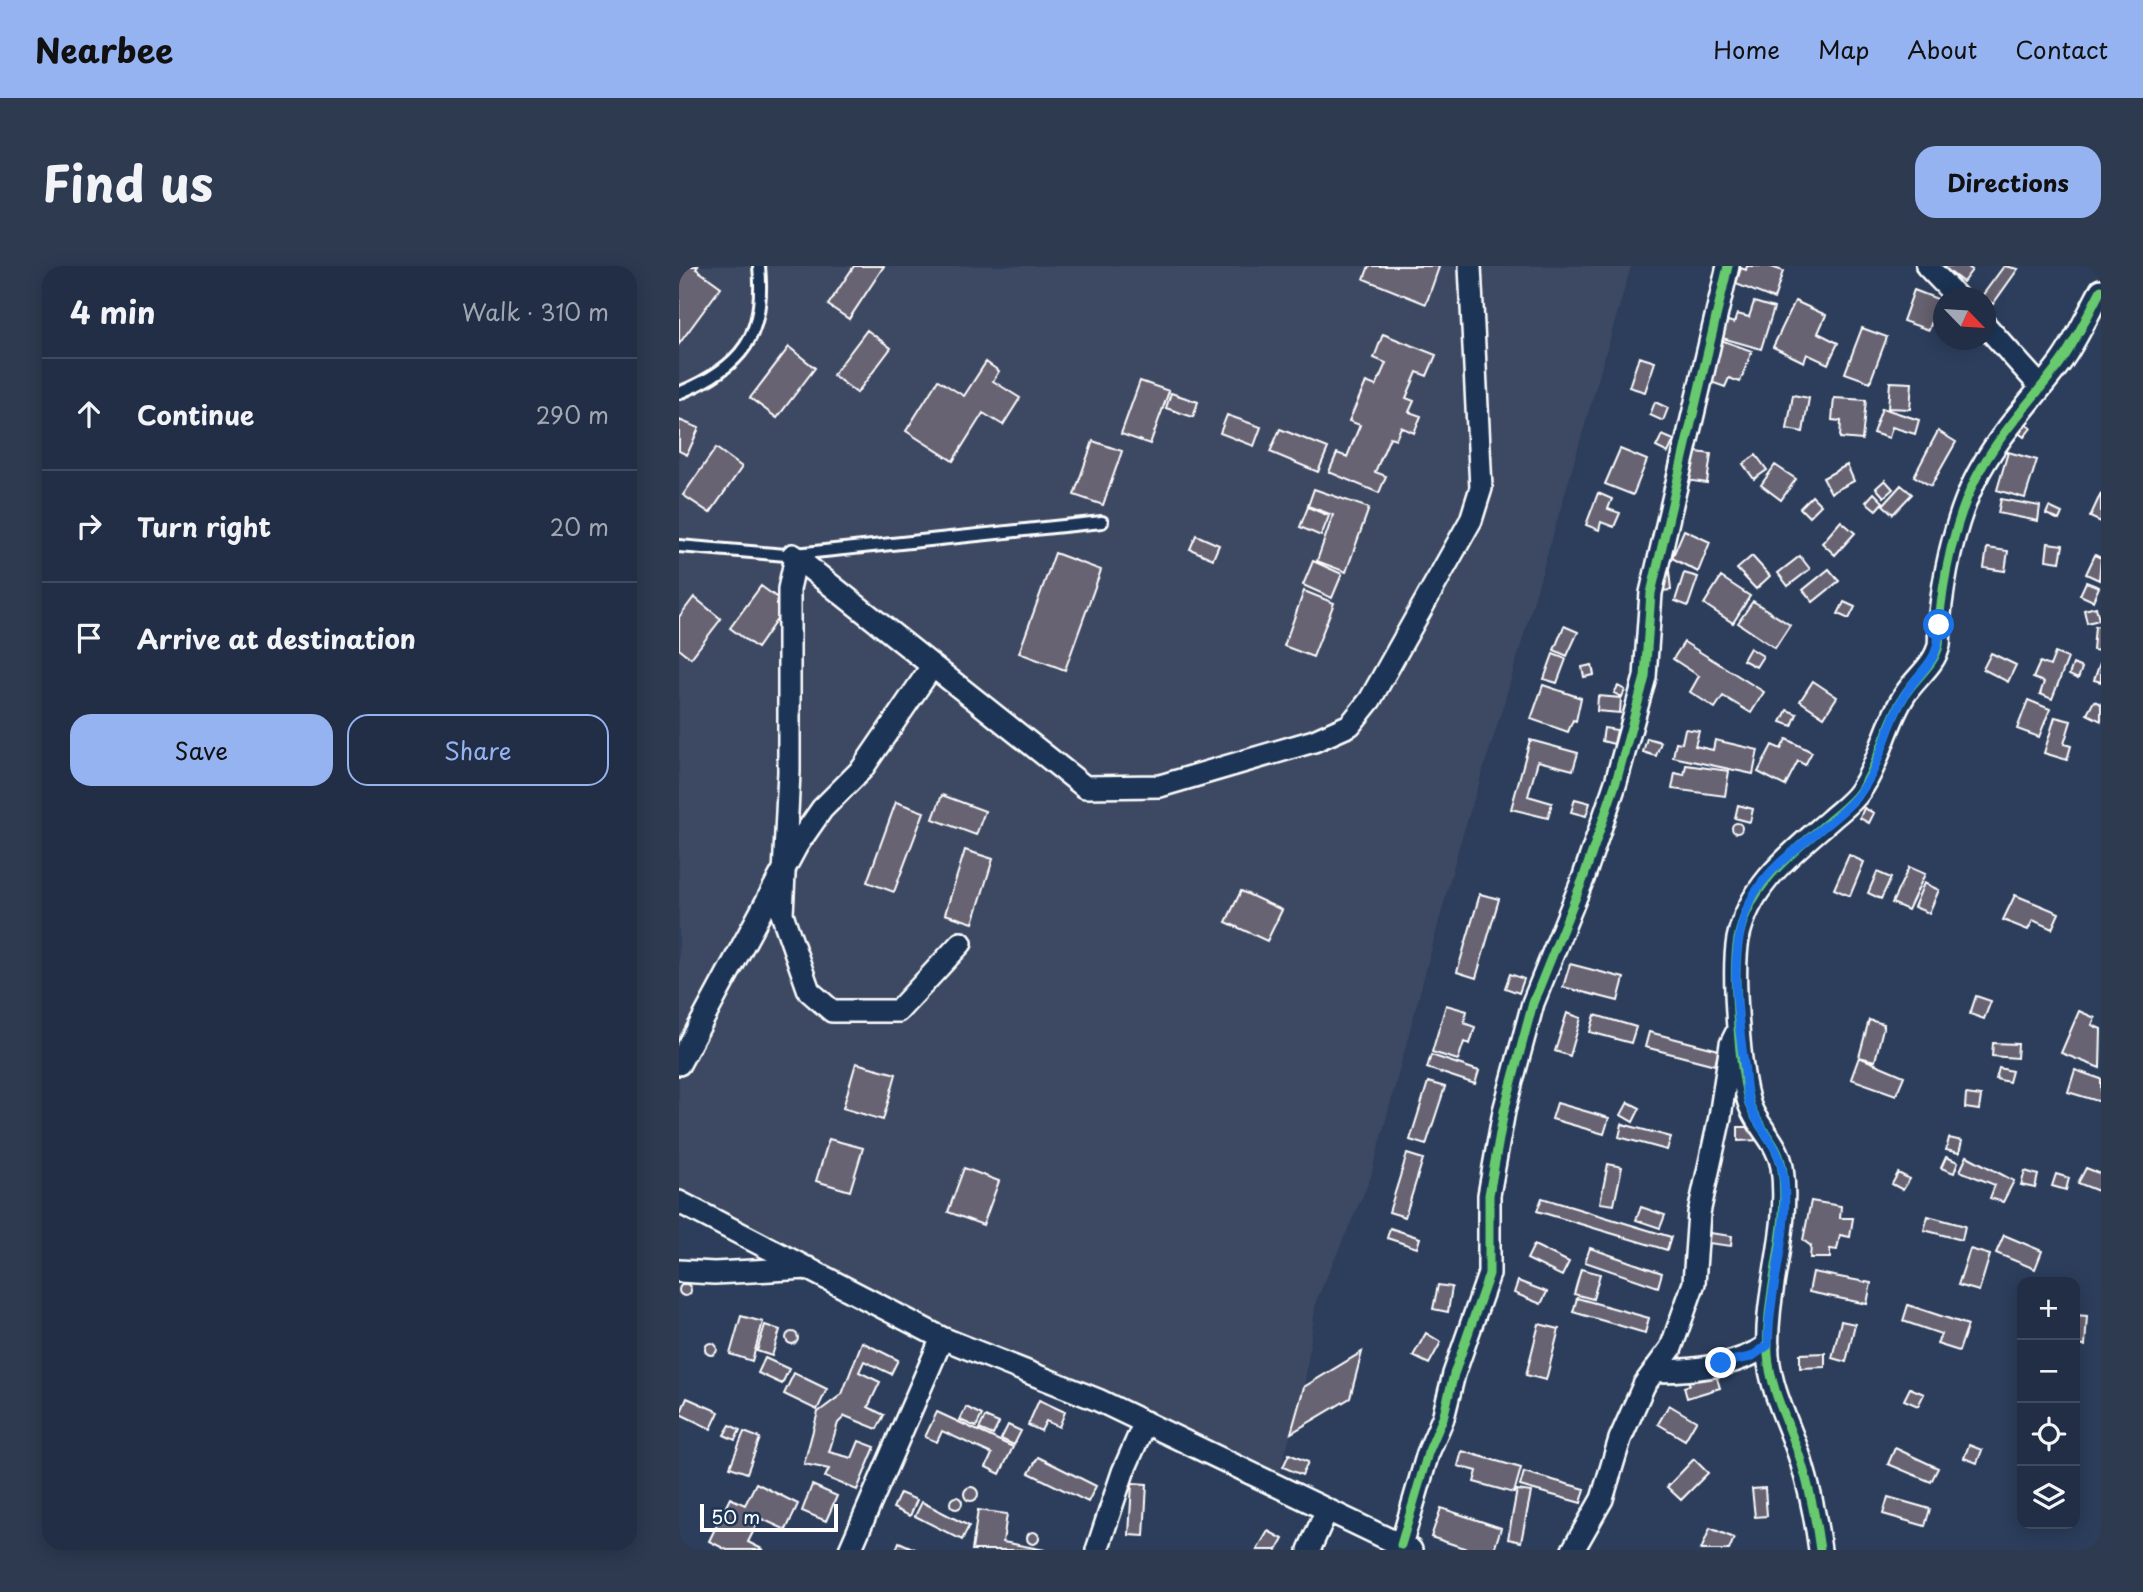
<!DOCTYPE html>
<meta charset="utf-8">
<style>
body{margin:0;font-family:"Playpen Sans",sans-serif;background:#2d3a50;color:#f1f3f6}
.controls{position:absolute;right:21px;bottom:21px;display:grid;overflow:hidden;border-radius:14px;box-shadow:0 4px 18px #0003}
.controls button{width:63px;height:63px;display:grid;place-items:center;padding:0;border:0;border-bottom:2px solid #3e4a5e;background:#212e45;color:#f1f3f6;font:35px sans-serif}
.compass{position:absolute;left:1254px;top:21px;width:63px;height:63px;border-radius:50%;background:#212e45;box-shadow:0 4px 18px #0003;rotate:115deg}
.scale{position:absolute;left:21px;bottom:18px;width:138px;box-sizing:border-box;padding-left:7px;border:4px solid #fff;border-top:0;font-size:19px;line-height:24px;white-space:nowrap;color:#fff;-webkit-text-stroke:5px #1d3557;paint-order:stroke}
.stop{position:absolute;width:21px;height:21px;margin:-16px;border:5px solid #1a73e8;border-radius:50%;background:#fff}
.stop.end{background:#1a73e8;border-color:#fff;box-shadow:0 2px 7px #0008}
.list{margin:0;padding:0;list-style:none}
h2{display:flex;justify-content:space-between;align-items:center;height:91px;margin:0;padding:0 28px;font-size:30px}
h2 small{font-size:23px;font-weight:400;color:#a2a8b3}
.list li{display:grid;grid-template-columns:46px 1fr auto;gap:21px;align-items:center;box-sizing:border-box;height:112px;padding:0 28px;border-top:2px solid #3e4a5e}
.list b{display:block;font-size:26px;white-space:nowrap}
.list em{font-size:23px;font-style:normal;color:#a2a8b3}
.actions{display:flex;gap:14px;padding:21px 28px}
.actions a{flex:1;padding:16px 0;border:2px solid #95b2f1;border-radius:21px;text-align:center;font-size:24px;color:#95b2f1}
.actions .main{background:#95b2f1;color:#111}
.icon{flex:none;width:38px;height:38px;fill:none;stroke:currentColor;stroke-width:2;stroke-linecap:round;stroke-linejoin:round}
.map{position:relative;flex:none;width:1422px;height:1284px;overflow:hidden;border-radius:21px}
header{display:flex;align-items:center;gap:42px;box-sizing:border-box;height:98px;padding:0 35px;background:#95b2f1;color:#111}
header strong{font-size:33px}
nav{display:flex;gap:38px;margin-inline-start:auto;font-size:24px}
.intro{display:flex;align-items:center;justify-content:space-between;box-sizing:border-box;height:168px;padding:0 42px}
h1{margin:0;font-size:49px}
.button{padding:18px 32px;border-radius:21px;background:#95b2f1;color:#111;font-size:24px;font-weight:700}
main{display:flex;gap:42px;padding:0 42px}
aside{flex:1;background:#212e45;border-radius:21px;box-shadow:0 4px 18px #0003}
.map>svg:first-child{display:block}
</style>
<header>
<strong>Nearbee</strong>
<nav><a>Home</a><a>Map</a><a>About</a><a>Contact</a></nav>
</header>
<div class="intro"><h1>Find us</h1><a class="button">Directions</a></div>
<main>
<aside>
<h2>4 min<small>Walk · 310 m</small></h2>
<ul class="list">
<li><svg class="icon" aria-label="ahead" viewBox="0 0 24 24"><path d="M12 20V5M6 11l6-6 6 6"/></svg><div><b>Continue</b></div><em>290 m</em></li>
<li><svg class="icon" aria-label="right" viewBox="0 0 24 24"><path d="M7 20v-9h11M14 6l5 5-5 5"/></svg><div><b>Turn right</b></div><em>20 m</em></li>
<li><svg class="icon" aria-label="arrive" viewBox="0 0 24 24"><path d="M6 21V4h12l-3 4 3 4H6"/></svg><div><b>Arrive at destination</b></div></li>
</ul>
<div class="actions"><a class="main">Save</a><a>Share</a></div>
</aside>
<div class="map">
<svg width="1422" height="1284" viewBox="0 0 1422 1284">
<rect width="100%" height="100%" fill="#2c3e5c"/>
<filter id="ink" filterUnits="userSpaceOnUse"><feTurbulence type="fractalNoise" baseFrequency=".0143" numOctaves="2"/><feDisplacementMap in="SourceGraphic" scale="14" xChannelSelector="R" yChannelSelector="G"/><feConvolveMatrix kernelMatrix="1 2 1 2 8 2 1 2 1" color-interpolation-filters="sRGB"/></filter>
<g filter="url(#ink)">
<path fill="#3e4963" d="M0,0H952L823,444L780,580L691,913L637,1035L625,1121L596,1222L0,929Z"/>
<path fill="#676372" stroke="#fff" stroke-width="2" d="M0,0H19L17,3L42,21L0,78Z
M175,0H205L170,53L149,39Z
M690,0H758L760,1L747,38L685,13Z
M1068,0H1090L1104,5L1095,33L1057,18L1062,2L1067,4Z
M1263,0H1288L1293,4L1284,16Z
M1325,0L1339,3L1314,38L1303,30Z
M1235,24L1261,34L1265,55L1254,52L1250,64L1224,55Z
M1116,35L1147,49L1139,67L1159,77L1149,98L1128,88L1125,96L1094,81Z
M1075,36L1095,42L1082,83L1043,72L1041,69L1049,55L1055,57L1058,48L1070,51Z
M1183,62L1208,71L1191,116L1166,107Z
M188,64L212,82L178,127L154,109Z
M704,68L757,89L748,110L738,106L727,132L735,135L730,146L742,150L735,167L722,161L717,173L711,171L696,206L707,210L700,227L650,206L658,187L668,191L681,159L670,155L687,116L697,120L707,97L695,92Z
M1039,73L1073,85L1061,116L1050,112L1046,121L1032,116L1036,106L1028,103Z
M110,81L136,102L98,152L71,132Z
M960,91L976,96L966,126L950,121Z
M307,96L320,105L314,115L341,132L324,159L304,147L274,195L227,165L259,114L285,130Z
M461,115L490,125L471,178L442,168Z
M1211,116L1233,117L1231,143L1209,142Z
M492,127L519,136L514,151L487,142Z
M1114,129L1130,132L1124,166L1108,163Z
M1155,132L1187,134L1183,174L1161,172L1162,155L1153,154Z
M976,136L989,142L984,155L971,149Z
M1203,142L1240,154L1236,168L1213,161L1210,172L1194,167Z
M548,149L582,161L575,180L541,167Z
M0,154L20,162L8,189L0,185Z
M1343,155L1352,162L1345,171L1337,165Z
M601,163L649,182L639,206L591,186Z
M1259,165L1277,176L1252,220L1235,210Z
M983,169L995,174L989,187L977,181Z
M414,175L443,185L424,239L395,229Z
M37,182L63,201L31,247L4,229Z
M941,183L968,194L954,229L926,218Z
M1011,185L1032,188L1028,217L1007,214Z
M1329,186L1358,194L1346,232L1318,224Z
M1077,189L1088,204L1075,213L1064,198Z
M1096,199L1117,213L1102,234L1082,219Z
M1168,199L1175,215L1152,227L1144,212Z
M1206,214L1214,223L1205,231L1197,222Z
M1222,219L1233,228L1214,248L1204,239Z
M635,223L690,242L667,306L638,295L654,249L629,240Z
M919,227L933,233L929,243L941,247L935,261L922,256L920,264L907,259Z
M1195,227L1204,236L1197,244L1187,236Z
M1422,227V256L1411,251Z
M1133,230L1142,239L1130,251L1121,242Z
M1322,233L1361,240L1359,255L1319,247Z
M629,241L650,250L642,270L621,261Z
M1370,241L1383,247L1380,254L1367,248Z
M1162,255L1176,267L1156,289L1143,277Z
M1005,264L1031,276L1019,306L993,292Z
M517,269L540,279L534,293L511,283Z
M1369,277L1384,279L1381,296L1367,294Z
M1308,282L1329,285L1326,305L1305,302Z
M376,287L422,304L386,404L340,387Z
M1416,289L1422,292L1420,314L1407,308Z
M1073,290L1091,310L1077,323L1058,303Z
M1121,290L1131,303L1109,320L1099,307Z
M634,295L663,308L653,332L624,319Z
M1150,303L1160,315L1134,336L1124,324Z
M990,304L992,324L982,325L980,305Z
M1005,307L1019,311L1009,340L996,335Z
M1042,311L1071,330L1054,357L1025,338Z
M1407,316L1420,321L1414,335L1401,329Z
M82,320L108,339L78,382L51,362Z
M625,325L655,337L634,391L605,380Z
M15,331L42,353L12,392L0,383V351Z
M1074,335L1111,359L1096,382L1059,357Z
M1165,336L1176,341L1170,353L1159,348Z
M1417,341L1420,354L1408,357L1405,344Z
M885,360L899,366L888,390L875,384Z
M1416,360L1422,361V385L1414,384Z
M1005,376L1085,426L1072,447L1044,430L1036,442L1011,426L1020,410L994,393Z
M1071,382L1084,390L1077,401L1064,394Z
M1312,387L1337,399L1329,416L1304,403Z
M1376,387L1389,392L1373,433L1361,428L1365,416L1354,412L1361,396L1371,400Z
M874,388L887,393L878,417L865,413Z
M1422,394V416L1415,414Z
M1394,398L1403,402L1399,413L1390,409Z
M913,399L915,409L905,411L903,401Z
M1134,415L1158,431L1145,451L1121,435Z
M864,419L902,432L897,455L894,454L889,466L852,453Z
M939,420L946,424L943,431L935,427Z
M919,430L942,432L941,447L918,445Z
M1349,434L1371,443L1360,471L1338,463Z
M1415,435L1422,438V455L1408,448Z
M1108,444L1118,448L1113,460L1102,456Z
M1376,451L1392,455L1385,478L1392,480L1388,494L1365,487Z
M925,462L938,464L935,478L923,475Z
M1006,463L1020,465L1016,480L1034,484L1036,474L1079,484L1074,508L994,491L997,476L1003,477Z
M968,472L982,476L977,490L964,486Z
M1107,473L1133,486L1126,499L1119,495L1106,520L1079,506L1093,479L1102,483Z
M851,474L899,487L894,504L859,495L849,530L873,537L869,552L832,543Z
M1007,499L1050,505L1046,530L993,523L996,507L1005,509Z
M263,529L306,545L297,569L254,553Z
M896,533L911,537L907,550L892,546Z
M217,536L245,546L215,626L188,616Z
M1059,539L1074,543L1071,556L1056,552Z
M1185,542L1195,547L1190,557L1181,552Z
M1053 562a5 5 0 1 1 10 0a5 5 0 1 1-10 0Z
M286,584L314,593L294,657L266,648Z
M1170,589L1185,596L1171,630L1155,623Z
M1230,601L1246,608L1229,644L1213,637Z
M1198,606L1212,612L1202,633L1189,627Z
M1245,617L1260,624L1250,647L1235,641Z
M562,625L603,644L588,675L547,656Z
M801,628L820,633L797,712L778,706Z
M1336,629L1380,647L1373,663L1354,654L1349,664L1324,654Z
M891,698L945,712L939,735L884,721Z
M831,708L845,713L840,727L826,722Z
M1297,730L1312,735L1305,753L1291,748Z
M767,739L788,745L785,757L796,761L791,778L785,776L779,794L753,786Z
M1400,745L1416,752L1413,759L1422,763L1421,802L1382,787Z
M888,747L902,752L891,790L876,785Z
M916,749L957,761L952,777L911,766Z
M1190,754L1205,758L1196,795L1180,791Z
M970,766L1040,784L1036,799L966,781Z
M1314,777L1339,778L1338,792L1313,790Z
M752,789L800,805L796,818L748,802Z
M1180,791L1225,810L1217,829L1172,813Z
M177,797L217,808L204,854L164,842Z
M1320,802L1333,805L1330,816L1317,813Z
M1396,804L1422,813V836L1389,826Z
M749,816L766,821L747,879L731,874Z
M1287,828L1302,830L1300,844L1286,842Z
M949,836L961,842L954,856L942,849Z
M878,837L930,852L925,868L873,853Z
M943,858L992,871L988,884L940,871Z
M1059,861H1081V874L1059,875Z
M1270,872L1283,875L1280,887L1267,884Z
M150,873L184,882L171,925L137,915Z
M728,888L744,893L726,951L710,946Z
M1288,890L1335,915L1324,936L1311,932L1316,919L1281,905Z
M1267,891L1279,896L1275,907L1262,902Z
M929,898L943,901L935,939L921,937Z
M285,902L320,915L304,959L269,946Z
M1407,902L1422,908V926L1399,917Z
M1346,905L1359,909L1356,922L1342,919Z
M1219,907L1231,913L1224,924L1213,918Z
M1377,908L1390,912L1387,924L1373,920Z
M863,932L992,971L988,984L858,945Z
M1132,935L1162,940L1161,952H1174L1171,971L1161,969L1158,984L1151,983V992H1131L1132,980L1124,974Z
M962,941L986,949L981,962L957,954Z
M1249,950L1286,960L1283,974L1245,964Z
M711,962L741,972L738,982L708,972Z
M1031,967L1053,970L1052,980L1029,977Z
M1325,969L1363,985L1356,1003L1317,987Z
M855,979L890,996L883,1010L848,993Z
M911,982L983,1007L979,1021L906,996Z
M1291,983L1311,989L1300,1025L1279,1019Z
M902,1003L921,1008L914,1033L895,1028Z
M1134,1006L1192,1017L1188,1038L1130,1026Z
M839,1015L868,1026L862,1038L835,1027Z
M0 1024a6 6 0 1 1 12 0a6 6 0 1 1-12 0Z
M759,1019L773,1021L769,1046L754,1043Z
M898,1032L970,1052L966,1067L894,1046Z
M1229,1039L1289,1059L1280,1085L1258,1078L1262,1068L1224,1055Z
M1396,1049L1408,1050L1406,1080L1396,1079Z
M62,1050L84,1056L73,1095L51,1088Z
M1162,1055L1176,1058L1167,1096L1153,1092Z
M860,1058L880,1063L867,1114L847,1109Z
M86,1059L101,1064L93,1090L78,1085Z
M107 1072a6 6 0 1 1 12 0a6 6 0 1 1-12 0Z
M747,1067L762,1076L750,1098L734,1090Z
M183,1076L219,1094L212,1108L185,1095L180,1106L201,1116L189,1141L205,1149L198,1163L166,1150L159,1157L150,1186L173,1192L180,1175L196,1181L178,1224L146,1211L150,1203L125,1198L139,1146L163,1128Z
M26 1083a6 6 0 1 1 12 0a6 6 0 1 1-12 0Z
M683,1086L671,1132L612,1167L625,1121Z
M1146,1087V1101L1121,1102V1088Z
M86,1092L110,1103L103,1118L79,1107Z
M1036,1106L1041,1122L1008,1132L1005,1121L1011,1119L1009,1115Z
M115,1107L148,1123L138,1144L105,1128Z
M1231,1122L1245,1128L1239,1140L1225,1134Z
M8,1132L40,1146L32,1163L1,1148Z
M360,1134L386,1146L380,1161L367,1155L362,1165L349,1159Z
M990,1139L1017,1155L1006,1174L979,1158Z
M287,1141L303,1149L297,1161L281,1154Z
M258,1146L334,1181L321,1208L307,1201L313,1188L263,1165L258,1176L246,1171Z
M306,1151L320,1157L314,1169L300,1163Z
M51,1159L61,1164L56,1174L45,1169Z
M329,1159L342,1165L335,1179L322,1173Z
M65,1166L81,1172L68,1207L51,1201Z
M1290,1179L1303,1184L1298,1197L1285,1192Z
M1216,1182L1259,1202L1252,1216L1209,1198Z
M783,1185L842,1202L835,1227L795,1216L798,1205L779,1200Z
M610,1188L629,1196L623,1209L604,1201Z
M359,1191L417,1220L409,1236L350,1207Z
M1015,1193L1029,1207L1002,1234L988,1221Z
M845,1206L906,1223L902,1237L841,1220Z
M77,1217L119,1238L107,1264L81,1252L69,1276L85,1284H48L30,1275L51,1232L66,1239Z
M453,1217L468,1218L465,1270L450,1269Z
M133,1219L158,1230L147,1255L123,1245Z
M285 1228a7 7 0 1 1 14 0a7 7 0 1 1-14 0Z
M1086,1222L1088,1250L1076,1251L1073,1223Z
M838,1224L852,1226L842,1276L829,1273Z
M221,1227L238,1234L231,1250L214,1242Z
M271 1237a6 6 0 1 1 12 0a6 6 0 1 1-12 0Z
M1209,1231L1251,1243L1246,1260L1204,1248Z
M243,1236L290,1260L283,1274L236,1250Z
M762,1242L822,1262L815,1284H791L752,1271Z
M299,1244L328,1248L324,1276L366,1284H293Z
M1031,1262L1055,1272L1050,1284H1022Z
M589,1265L604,1273L598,1284H578Z
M348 1272a6 6 0 1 1 12 0a6 6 0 1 1-12 0Z
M220,1276L238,1284H217Z"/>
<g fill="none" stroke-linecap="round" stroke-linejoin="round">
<g stroke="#fff" stroke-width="16">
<path id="lane" d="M0,127C63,101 87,70 80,0
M0,280L107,289L423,256"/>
</g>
<g stroke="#fff" stroke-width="26">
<path id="street" d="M1248,0L1279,32
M1307,60L1362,121
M114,289L406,521L481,520L635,475L671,459L691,434L792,254L802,222L791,0
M117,291L110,323V506L103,648L130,725L153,745H219L282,677
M0,798L118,579L143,543L183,503L252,402
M0,936L263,1072L419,1134L732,1284
M0,1005L35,1007L129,1002
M976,1105C1013,1105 1059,1100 1089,1079
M722,1279L749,1187L764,1152L775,1108L810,1008V929L825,845L854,737L904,613L937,516L966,411L972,327L1049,0
M171,1284L263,1072
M418,1284L444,1206L466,1156
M630,1284L648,1244
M894,1284L923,1233L941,1173L965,1119L992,1082L1015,1017L1020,947L1041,851L1052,778L1058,766
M1141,1284C1137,1254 1131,1224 1122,1195C1111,1159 1092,1127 1089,1089C1085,1025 1112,965 1103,901C1099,876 1079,862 1071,840C1060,808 1053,705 1059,673C1070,619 1112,588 1151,554C1161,545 1174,536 1181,525C1201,496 1206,460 1225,430C1235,413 1256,399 1260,379C1261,372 1260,365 1260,358C1264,311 1275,258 1295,216C1316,172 1352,136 1381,97C1397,75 1409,48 1422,24"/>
</g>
<use href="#lane" stroke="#1d3557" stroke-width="10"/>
<use href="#street" stroke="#1d3557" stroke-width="21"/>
<g stroke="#1d3557" stroke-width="13">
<path id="cycleway" d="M722,1279L749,1187L764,1152L775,1108L810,1008V929L825,845L854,737L904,613L937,516L966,411L972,327L1049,0
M1141,1284C1137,1254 1131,1224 1122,1195C1111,1159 1092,1127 1089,1089C1085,1025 1112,965 1103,901C1099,876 1079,862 1071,840C1060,808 1053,705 1059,673C1070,619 1112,588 1151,554C1161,545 1174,536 1181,525C1201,496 1206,460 1225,430C1235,413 1256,399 1260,379C1261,372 1260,365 1260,358C1264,311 1275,258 1295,216C1316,172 1352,136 1381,97C1397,75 1409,48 1422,24"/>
</g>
<use href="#cycleway" stroke="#67ca6e" stroke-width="9"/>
</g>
</g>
<g fill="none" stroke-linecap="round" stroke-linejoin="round" filter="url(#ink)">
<path stroke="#1a73e8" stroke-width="9" d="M1042,1097L1072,1091L1089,1079C1089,1025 1110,971 1105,916C1101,875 1084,872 1071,840C1066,827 1067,811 1065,798C1059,749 1050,698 1065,651C1082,594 1145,570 1180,528C1202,501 1206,462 1224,432C1242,400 1261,399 1260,359"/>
</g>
</svg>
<div class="controls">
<button>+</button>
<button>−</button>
<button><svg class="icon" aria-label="locate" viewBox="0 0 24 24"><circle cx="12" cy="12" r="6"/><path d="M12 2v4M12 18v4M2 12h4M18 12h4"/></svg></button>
<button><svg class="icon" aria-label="layers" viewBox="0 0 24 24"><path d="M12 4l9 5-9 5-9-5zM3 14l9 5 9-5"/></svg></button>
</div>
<svg class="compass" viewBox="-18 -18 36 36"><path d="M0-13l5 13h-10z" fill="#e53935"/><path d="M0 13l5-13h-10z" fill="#a2a8b3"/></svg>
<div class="scale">50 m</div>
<div class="stop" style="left:1260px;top:359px"></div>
<div class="stop end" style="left:1042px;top:1097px"></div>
</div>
</main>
